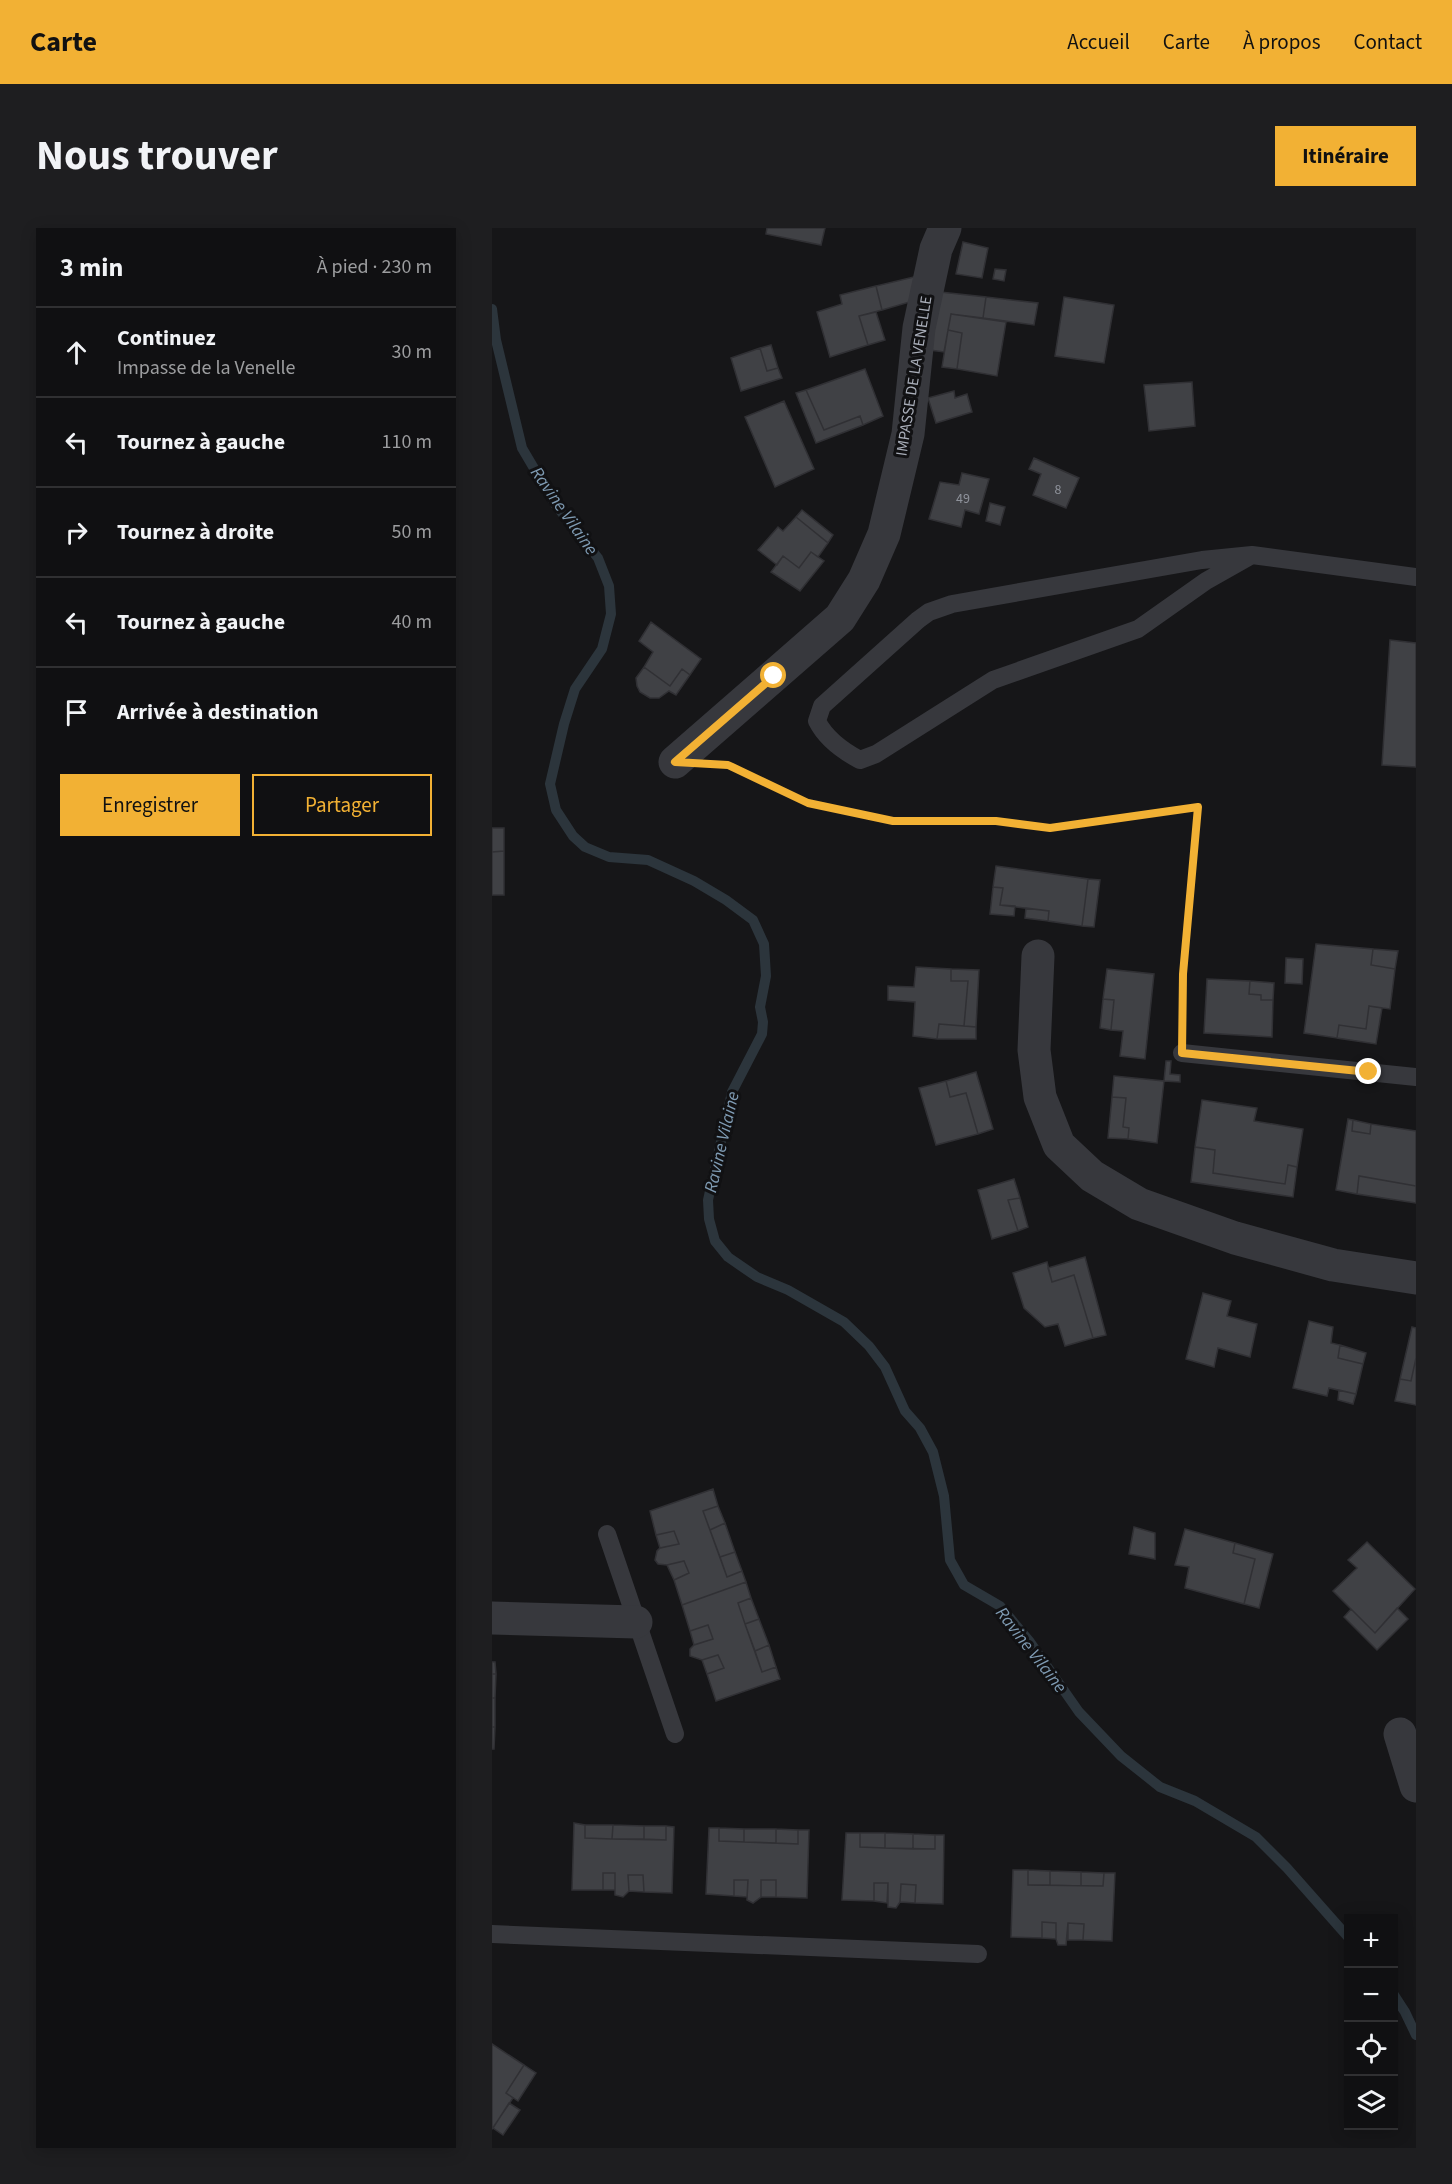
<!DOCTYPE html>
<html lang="fr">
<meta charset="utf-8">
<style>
body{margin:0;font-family:"Source Sans 3",sans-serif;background:#1e1e20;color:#f1f3f6}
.controls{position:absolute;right:18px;bottom:18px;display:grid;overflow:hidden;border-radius:0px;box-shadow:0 3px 15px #0003}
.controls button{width:54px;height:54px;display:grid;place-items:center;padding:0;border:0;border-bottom:2px solid #303032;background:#101012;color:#f1f3f6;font:30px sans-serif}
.stop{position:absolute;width:18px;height:18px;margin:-14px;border:4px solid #f2b134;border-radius:50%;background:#fff}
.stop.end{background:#f2b134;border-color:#fff;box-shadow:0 2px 6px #0008}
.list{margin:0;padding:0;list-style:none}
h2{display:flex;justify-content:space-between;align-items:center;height:78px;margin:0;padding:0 24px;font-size:26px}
h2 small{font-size:20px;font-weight:400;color:#9c9d9f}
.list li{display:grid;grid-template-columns:39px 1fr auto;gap:18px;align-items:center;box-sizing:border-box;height:90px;padding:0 24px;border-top:2px solid #303032}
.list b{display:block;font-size:22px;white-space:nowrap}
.list p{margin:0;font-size:20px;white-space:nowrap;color:#9c9d9f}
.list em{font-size:20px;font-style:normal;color:#9c9d9f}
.actions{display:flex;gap:12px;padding:18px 24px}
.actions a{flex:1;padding:14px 0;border:2px solid #f2b134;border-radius:0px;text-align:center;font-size:21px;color:#f2b134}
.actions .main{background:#f2b134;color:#111}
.icon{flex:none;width:33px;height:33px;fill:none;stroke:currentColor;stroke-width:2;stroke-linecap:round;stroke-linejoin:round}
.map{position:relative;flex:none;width:924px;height:1920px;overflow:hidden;border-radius:0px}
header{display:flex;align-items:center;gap:36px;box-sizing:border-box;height:84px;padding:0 30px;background:#f2b134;color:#111}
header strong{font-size:28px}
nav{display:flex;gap:33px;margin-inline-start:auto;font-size:21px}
.intro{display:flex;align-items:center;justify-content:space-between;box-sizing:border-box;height:144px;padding:0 36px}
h1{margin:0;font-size:42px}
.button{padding:15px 27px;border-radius:0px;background:#f2b134;color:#111;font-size:21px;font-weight:700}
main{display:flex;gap:36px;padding:0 36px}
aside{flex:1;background:#101012;border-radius:0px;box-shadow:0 3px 15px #0003}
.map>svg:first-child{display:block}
</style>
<header>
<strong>Carte</strong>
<nav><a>Accueil</a><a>Carte</a><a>À propos</a><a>Contact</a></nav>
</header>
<div class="intro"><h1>Nous trouver</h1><a class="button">Itinéraire</a></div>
<main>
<aside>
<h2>3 min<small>À pied · 230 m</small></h2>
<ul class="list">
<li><svg class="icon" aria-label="ahead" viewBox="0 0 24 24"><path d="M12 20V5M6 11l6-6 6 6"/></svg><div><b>Continuez</b><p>Impasse de la Venelle</p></div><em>30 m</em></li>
<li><svg class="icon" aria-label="left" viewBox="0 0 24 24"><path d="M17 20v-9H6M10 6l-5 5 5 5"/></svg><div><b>Tournez à gauche</b></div><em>110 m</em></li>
<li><svg class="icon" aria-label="right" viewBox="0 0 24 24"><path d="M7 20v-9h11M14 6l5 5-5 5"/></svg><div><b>Tournez à droite</b></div><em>50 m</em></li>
<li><svg class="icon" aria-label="left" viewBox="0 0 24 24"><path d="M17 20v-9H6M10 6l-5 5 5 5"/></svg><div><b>Tournez à gauche</b></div><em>40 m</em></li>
<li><svg class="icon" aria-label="arrive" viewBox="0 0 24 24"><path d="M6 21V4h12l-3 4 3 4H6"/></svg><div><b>Arrivée à destination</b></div></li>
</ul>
<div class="actions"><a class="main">Enregistrer</a><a>Partager</a></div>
</aside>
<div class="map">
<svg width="924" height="1920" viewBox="0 0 924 1920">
<rect width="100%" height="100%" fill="#161618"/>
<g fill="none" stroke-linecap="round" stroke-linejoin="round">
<path stroke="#2c353c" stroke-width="10" d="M0,81L4,112L30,220L63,276L106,330L117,358L119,386L110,421L83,461L72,496L58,556L64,582L81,608L93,619L117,629L156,632L202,653L234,672L261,692L272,716L274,748L268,779L271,794L270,806L240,864L216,972L217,991L223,1013L236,1029L265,1049L296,1062L352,1094L377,1118L393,1139L413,1183L428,1200L441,1224L452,1268L458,1332L472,1357L508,1378L538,1414L587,1484L629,1528L668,1559L703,1573L764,1609L795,1640L856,1709
M902,1767L913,1784L924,1807"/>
</g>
<path fill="#404145" stroke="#303034" stroke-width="1.5" d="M275,0H333L329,17L274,6Z
M471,14L496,20L490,50L464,46Z
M503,41L514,42L512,53L501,51Z
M426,48L421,73L390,82L384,58Z
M384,58L390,82L367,88L376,117L338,129L325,84L350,76L348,67Z
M448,64L494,69L491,90L459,86L452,124L438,122Z
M494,69L546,75L542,97L491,90Z
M572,69L622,77L612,135L563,128Z
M384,84L393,112L376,117L367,88Z
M459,86L514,94L505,148L465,141L470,105L456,102Z
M456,102L470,105L465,141L450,139Z
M279,117L286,140L275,143L268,120Z
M268,120L275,143L286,140L290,150L249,163L239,130Z
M373,141L391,188L371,197L368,188L332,202L314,162Z
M700,154L703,198L657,203L652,157Z
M314,162L332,202L368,188L371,197L324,215L304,165Z
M462,163L463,170L475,166L480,184L444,195L436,170Z
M292,173L322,241L283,259L253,189Z
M542,230L587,250L574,280L541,267L549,246L537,241Z
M470,245L497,251L487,286L473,282L469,299L437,291L448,254L467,257Z
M498,275L513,279L508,297L494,293Z
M310,282L341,307L336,315L304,289Z
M304,289L336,315L326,329L319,324L307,340L291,328L285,337L266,322L286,299L291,303Z
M319,324L332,333L308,363L279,344L291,328L307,340Z
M159,394L209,431L198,447L190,441L178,458L152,439L161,424L147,413Z
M898,412L924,415V539L890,537Z
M152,439L178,458L190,441L198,447L184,467L177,463L167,470H158L148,464L145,458L144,450Z
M0,600H12V623L0,624Z
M12,623V667H0V624Z
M504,638L596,651L590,698L556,693L557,683L508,677L511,660L501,659Z
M596,651L608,652L602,699L590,698Z
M501,659L511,660L508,677L523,678L522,688L498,686Z
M534,680L557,683L556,693L533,690Z
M824,716L881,721L879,737L903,741L898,781L877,778L874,801L847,797L845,810L812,805Z
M881,721L906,723L903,741L879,737Z
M794,730L811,731L810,756L793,755Z
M424,739L459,741V753H476L472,798L447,796L445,811L421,808L423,774L396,772V758L422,759Z
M459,741L487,742L484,799L472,798L476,753H459Z
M615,741L662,746L653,831L628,828L631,803L619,802L622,772L611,771Z
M715,751L758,753L757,766L769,767V772H781L780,809L712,805Z
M758,753L782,755L781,772H769V767L757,766Z
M611,771L622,772L619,802L608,800Z
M877,778L890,780L884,816L845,810L847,797L874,801Z
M447,796L484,799V811H445Z
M674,833H679L678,846L688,847V854L672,853Z
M484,844L501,901L486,906L474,865L458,869L454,853Z
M622,848L672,853L665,915L636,911L637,900L631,899L634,870L620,869Z
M454,853L458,869L474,865L486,906L444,917L427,860Z
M620,869L634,870L631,899L637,900L636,911L616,910Z
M710,872L765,880L762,893L811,901L805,939L796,937L793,956L721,945L723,922L703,919Z
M856,891L861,892L860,903L878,906L879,896L924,903V958L867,948L865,966L844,962Z
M861,892L879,896L878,906L860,903Z
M703,919L723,922L721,945L793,956L796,937L805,939L801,969L699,954Z
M867,948L924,958V975L865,966Z
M522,951L528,970L516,972L526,1003L500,1011L486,962Z
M528,970L536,999L526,1003L516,972Z
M593,1029L614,1107L601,1110L582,1047L560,1054L556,1040Z
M555,1034L560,1054L582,1047L601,1110L573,1118L566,1096L553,1099L532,1080L521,1045Z
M711,1065L739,1073L735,1088L765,1096L758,1129L726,1120L722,1139L694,1131Z
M817,1093L841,1099L839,1115L848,1117L846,1130L871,1136L864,1166L837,1160L835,1168L801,1160Z
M920,1099L924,1100V1130L919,1153L908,1151Z
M848,1117L874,1125L871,1136L846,1130Z
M924,1130V1177L903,1173L908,1151L919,1153Z
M847,1162L864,1166L861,1176L846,1172Z
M221,1261L226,1278L211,1283L235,1349L250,1343L254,1354L190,1377L182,1352L197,1345L192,1333L175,1337L166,1336L163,1332L165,1323L168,1320L187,1316L182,1303L164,1307L158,1283Z
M226,1278L233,1295L218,1302L211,1283Z
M233,1295L243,1324L228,1329L218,1302Z
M642,1299L663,1305V1331L637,1326Z
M693,1301L743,1315L741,1325L763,1331L752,1376L693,1360L697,1339L683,1337Z
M182,1303L187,1316L168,1320L164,1307Z
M875,1314L923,1361L883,1405L841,1363L865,1340L856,1332Z
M743,1315L781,1326L767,1380L752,1376L763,1331L741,1325Z
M243,1324L250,1343L235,1349L228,1329Z
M192,1333L197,1345L182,1352L175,1337Z
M254,1354L259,1370L246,1375L253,1396L270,1444L284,1439L288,1451L224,1473L215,1446L232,1440L226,1427L210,1432L198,1428V1421L202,1417L221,1411L216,1397L198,1403L190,1377Z
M259,1370L267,1391L253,1396L246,1375Z
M905,1380L916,1391L885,1422L852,1389L859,1381L883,1405Z
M267,1391L277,1417L263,1423L253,1396Z
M216,1397L221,1411L202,1417L198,1403Z
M277,1417L284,1439L270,1444L263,1423Z
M226,1427L232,1440L215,1446L210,1432Z
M0,1434H3L4,1446H0Z
M0,1446H4L3,1470H0Z
M0,1470H3V1499H0Z
M0,1499H3L2,1521H0Z
M82,1595L93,1597V1610L120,1611L174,1612V1598L182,1599L180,1665L152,1664L151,1647H136L137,1663L131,1669L123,1667V1645H111V1662H80Z
M93,1597H121L120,1611L93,1610Z
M121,1597L152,1598V1611H120Z
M152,1598H174V1612L152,1611Z
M217,1600H227V1613L306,1616V1602H317L315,1670L284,1669V1652H269V1669L261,1675L255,1672L256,1652H242V1668L214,1666Z
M227,1600L252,1601V1614L227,1613Z
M252,1601H284V1615L252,1614Z
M284,1601L306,1602V1616L284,1615Z
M354,1605H368V1619L393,1620L443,1621V1607H452L451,1676L423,1675L424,1657L409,1656L408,1674L404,1680L396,1679V1655H382V1673L350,1672Z
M368,1605H393V1620L368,1619Z
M393,1605L421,1606V1621L393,1620Z
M421,1606L443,1607V1621H421Z
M521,1642H536V1657L611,1658L612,1645H623L620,1713L591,1712L592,1696L576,1695L574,1717H566L564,1711V1695L550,1694V1710L519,1709Z
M536,1642L558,1643V1657H536Z
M558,1643L589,1644V1658L558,1657Z
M589,1644L612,1645L611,1658H589Z
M111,1645H123V1662H111Z
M136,1647H151L152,1664L137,1663Z
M242,1652H256L255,1669L242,1668Z
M269,1652H284V1669H269Z
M382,1655H396L395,1675L382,1673Z
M409,1656L424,1657L423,1675L408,1674Z
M550,1694L564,1695V1711L550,1710Z
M576,1695L592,1696L591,1712H576Z
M0,1816L32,1837L14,1865L21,1870L0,1901Z
M32,1837L44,1845L26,1873L14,1865Z
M17,1875L28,1882L11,1907L1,1900Z"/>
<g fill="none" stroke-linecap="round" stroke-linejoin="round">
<path stroke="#3d3f44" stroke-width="4" stroke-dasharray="3 4.5" stroke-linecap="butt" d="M232,537L317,575L401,593H504L558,600L706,579L691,746V799"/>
<path stroke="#37383d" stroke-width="18" d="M760,327L714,353L646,401L501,452L384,526L368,532C351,523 334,511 325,493L330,478L426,392L437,384L460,376L710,332L760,327L924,349
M690,825L924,849
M115,1306L183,1506
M0,1706L486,1726"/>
<path stroke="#37383d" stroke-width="33" d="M183,534L348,390L372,352L392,306L416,206L427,100L444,21L453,0
M546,728L542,822L548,869L567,917L600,948L647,976L743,1010L841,1037L924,1050
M0,1390L144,1394
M908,1506L924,1558"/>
</g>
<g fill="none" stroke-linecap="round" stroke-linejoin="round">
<path stroke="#f2b134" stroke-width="8" d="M282,448L183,534L236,537L316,575L401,593H504L558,600L706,579L691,746L690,825L877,844"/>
</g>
<g text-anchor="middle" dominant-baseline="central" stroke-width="6" stroke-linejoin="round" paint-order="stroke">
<g font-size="14" fill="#8e929b">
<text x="566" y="262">8</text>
<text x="471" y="271">49</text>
</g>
<g font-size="16" fill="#a8adb8" stroke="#111113">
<text transform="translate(422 148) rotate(-81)">IMPASSE DE LA VENELLE</text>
</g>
<g font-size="18" font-style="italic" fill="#7f9bb3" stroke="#111113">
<text transform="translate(72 283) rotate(55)">Ravine Vilaine</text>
<text transform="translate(230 914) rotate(-77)">Ravine Vilaine</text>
<text transform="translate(539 1422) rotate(52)">Ravine Vilaine</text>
</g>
</g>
</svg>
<div class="controls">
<button>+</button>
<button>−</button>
<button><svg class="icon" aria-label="locate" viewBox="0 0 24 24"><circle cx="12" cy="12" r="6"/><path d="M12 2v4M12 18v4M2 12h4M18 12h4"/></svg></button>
<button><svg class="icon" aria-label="layers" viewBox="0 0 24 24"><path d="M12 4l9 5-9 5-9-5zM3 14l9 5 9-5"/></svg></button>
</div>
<div class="stop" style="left:282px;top:448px"></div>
<div class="stop end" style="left:877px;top:844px"></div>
</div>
</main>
